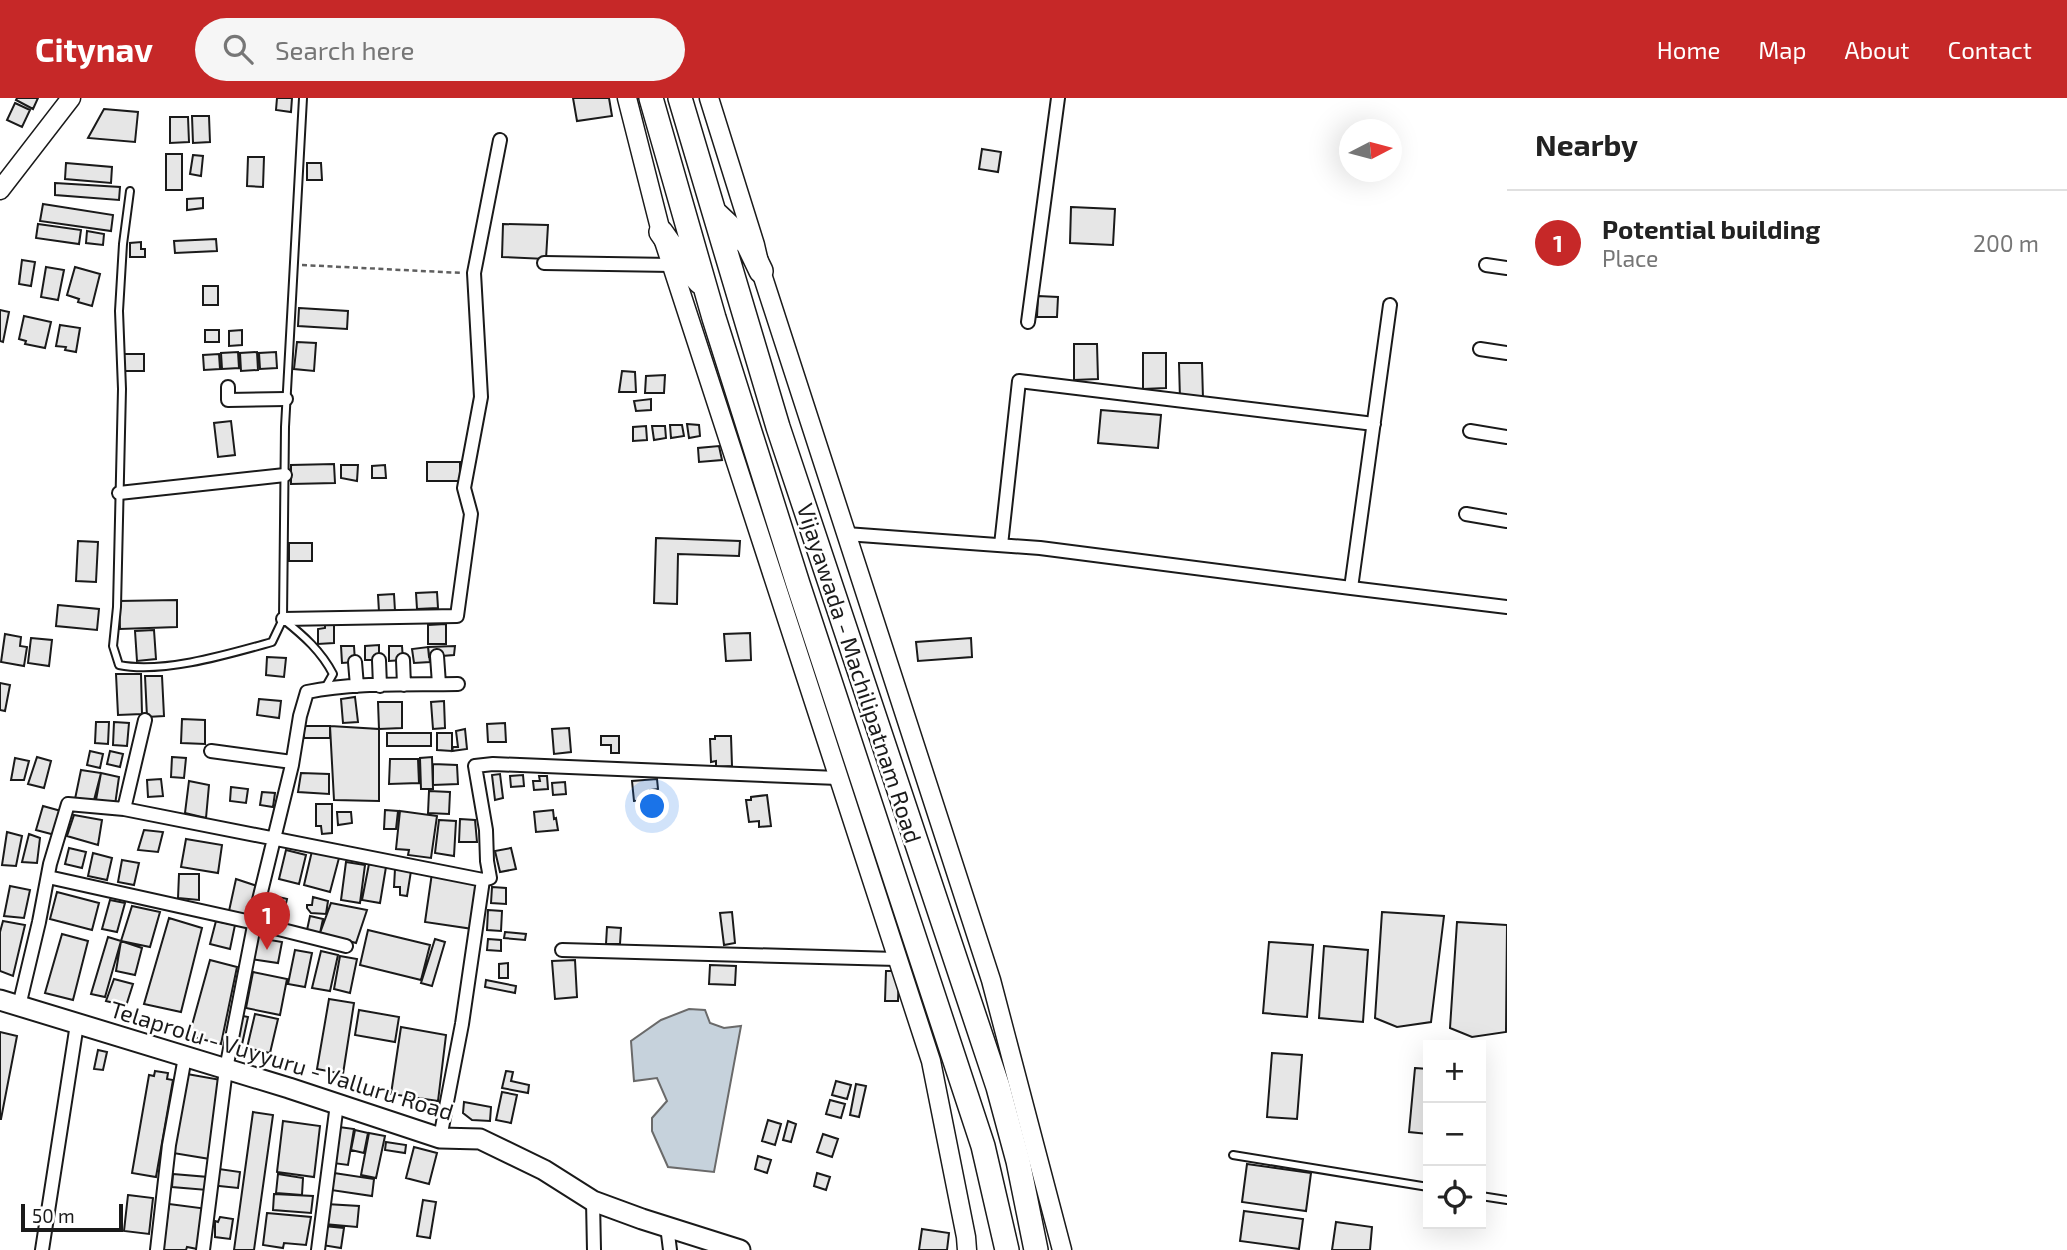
<!DOCTYPE html>
<meta charset="utf-8">
<style>
body{margin:0;font-family:"Exo 2",sans-serif;background:#f6f6f6;color:#222}
.controls{position:absolute;right:21px;bottom:21px;display:grid;overflow:hidden;border-radius:0px;box-shadow:0 7px 28px #0002}
.controls button{width:63px;height:63px;display:grid;place-items:center;padding:0;border:0;border-bottom:2px solid #e0e0e0;background:#fff;color:#222;font:35px sans-serif}
.compass{position:absolute;left:1339px;top:21px;width:63px;height:63px;border-radius:50%;background:#fff;box-shadow:0 7px 28px #0002;rotate:84deg}
.scale{position:absolute;left:21px;bottom:18px;width:102px;box-sizing:border-box;padding-left:7px;border:4px solid #1a1a1a;border-top:0;font-size:19px;line-height:24px;white-space:nowrap;color:#1a1a1a;-webkit-text-stroke:5px #fff;paint-order:stroke}
.you{position:absolute;left:653px;top:709px;width:24px;height:24px;margin:-18px;border:5px solid #fff;border-radius:50%;background:#1a73e8;box-shadow:0 0 0 10px #1a73e833}
.badge{display:grid;place-items:center;width:46px;height:46px;border-radius:50%;background:#c62828;color:#fff;font-size:23px;font-weight:700}
.pin{position:absolute;translate:-50% -58px;filter:drop-shadow(0 2px 4px #0008)}
.pin::after{content:'';position:absolute;top:37px;width:24px;height:21px;background:inherit;clip-path:polygon(0 0,100% 0,50% 100%)}
.list{margin:0;padding:0;list-style:none}
h2{display:flex;justify-content:space-between;align-items:center;height:91px;margin:0;padding:0 28px;font-size:30px}
h2 small{font-size:23px;font-weight:400;color:#767676}
.list li{display:grid;grid-template-columns:46px 1fr auto;gap:21px;align-items:center;box-sizing:border-box;height:105px;padding:0 28px;border-top:2px solid #e0e0e0}
.list b{display:block;font-size:26px;white-space:nowrap}
.list p{margin:0;font-size:23px;white-space:nowrap;color:#767676}
.list em{font-size:23px;font-style:normal;color:#767676}
.icon{flex:none;width:38px;height:38px;fill:none;stroke:currentColor;stroke-width:2;stroke-linecap:round;stroke-linejoin:round}
.map{position:relative;flex:none;width:1507px;height:1152px;overflow:hidden}
header{display:flex;align-items:center;gap:42px;box-sizing:border-box;height:98px;padding:0 35px;background:#c62828;color:#fff}
header strong{font-size:33px}
nav{display:flex;gap:38px;margin-inline-start:auto;font-size:24px}
.search{width:490px;height:63px;background:#f6f6f6;display:flex;align-items:center;gap:18px;box-sizing:border-box;padding:0 24px;border-radius:38px;color:#767676;font-size:26px}
main{display:flex}
aside{flex:1;background:#fff}
.map>svg:first-child{display:block}
</style>
<header>
<strong>Citynav</strong>
<div class="search"><svg class="icon" aria-label="search" viewBox="0 0 24 24"><circle cx="10" cy="10" r="6"/><path d="M15 15l6 6"/></svg>Search here</div>
<nav><a>Home</a><a>Map</a><a>About</a><a>Contact</a></nav>
</header>
<main>
<div class="map">
<svg width="1507" height="1152" viewBox="0 0 1507 1152">
<rect width="100%" height="100%" fill="#fff"/>
<path fill="#c6d2dc" stroke="#6a6a6a" stroke-width="2" d="M689,911L705,912L710,925L724,930L741,928L714,1074L668,1069L652,1033V1020L667,1003L657,980L634,983L631,943L661,922Z"/>
<path fill="#e6e6e6" stroke="#1a1a1a" stroke-width="2" d="M17,0H38L33,11L16,2Z
M277,0H292L291,14L276,12Z
M573,0H609L612,18L577,23Z
M15,5L30,12L22,29L7,22Z
M104,11L138,14L135,44L88,40Z
M192,18H209L210,44L193,45Z
M170,19H188L189,44L170,45Z
M982,51L1001,54L998,74L979,71Z
M166,56H182V92H166Z
M193,57L203,58L201,78L190,76Z
M248,59H264L263,89L247,88Z
M66,65L112,69L111,85L65,81Z
M307,65H321L322,82H307Z
M55,85L120,89L119,102L55,97Z
M203,100V110L187,112V101Z
M43,106L113,117L111,133L40,123Z
M1071,109L1115,111L1113,147L1070,145Z
M38,126L81,132L79,146L36,140Z
M503,126L548,127L546,161L502,159Z
M87,133L104,136L103,147L86,145Z
M216,141L217,153L175,155L174,143Z
M141,144V151H145V159H130V145Z
M22,162L35,164L31,188L19,186Z
M46,169L64,172L58,202L41,199Z
M75,169L100,176L92,208L78,204L79,201L67,197Z
M203,188H218V207H203Z
M1038,198L1058,199L1057,219H1037Z
M299,210L348,213L347,231L298,228Z
M0,212L9,214L3,244L0,243Z
M24,218L51,224L45,250L25,246L26,243L19,241Z
M60,227L80,230L76,254L65,252L66,249L56,248Z
M205,232H219V244H205Z
M242,232V247L229,248V233Z
M297,244L316,245L314,273L294,271Z
M1074,246H1097L1098,281L1074,282Z
M238,254L239,270L222,271L221,255Z
M257,254L258,272L241,273L240,255Z
M276,254L277,270L260,271L259,255Z
M1143,255H1166V290L1143,291Z
M124,256H144V273H124Z
M219,256L220,271L204,272L203,257Z
M1179,265H1202L1203,301H1180Z
M622,273L635,274L636,294H619Z
M665,277L664,295H645L646,278Z
M651,301V312L636,313L634,303Z
M1101,312L1161,317L1158,350L1098,345Z
M231,323L235,357L218,359L214,325Z
M687,326L699,327L700,338L689,340Z
M670,327H682L684,338L671,340Z
M646,328L647,342L633,343V329Z
M652,328H665L666,340L654,342Z
M719,348L722,362L699,364L698,350Z
M427,364H460V383H427Z
M334,366L335,385L291,386V367Z
M341,367H358L357,383L341,380Z
M385,367L386,380H372V368Z
M656,440L740,443L739,458L678,456L677,506L654,505Z
M78,443L98,444L96,484L76,483Z
M289,445H312V463H289Z
M437,494L438,510L417,511L416,495Z
M394,496L395,513L379,514L378,497Z
M177,502V529L120,531L119,503Z
M58,507L99,511L97,532L56,528Z
M446,526V546H428V527Z
M325,527H334V545L318,546V531L325,530Z
M154,532L156,561L137,563L135,533Z
M750,535L751,562L726,563L724,536Z
M5,536L21,539L20,548L27,549L24,568L1,564Z
M31,540L52,542L49,568L28,565Z
M971,540L972,559L918,563L916,544Z
M379,547V562H365V548Z
M341,548H354L355,564L342,565Z
M389,548H402L403,562L389,563Z
M455,548L454,557L429,559L428,549Z
M428,549L430,564L414,565L412,551Z
M267,559L286,560L284,579L266,577Z
M116,576H141L142,616L118,617Z
M145,578H162L164,618L147,619Z
M0,585L10,587L5,613L0,612Z
M355,599L358,624L343,625L341,601Z
M259,601L281,603L279,620L257,617Z
M444,603L445,630L433,631L431,604Z
M378,604H402V630L379,631Z
M182,621L205,622V646L181,645Z
M96,624H109L108,646L95,645Z
M114,624L129,625L127,648L113,647Z
M505,625L506,644H488L487,626Z
M304,628H330V640H304Z
M330,628L379,631V703L334,702Z
M569,630L571,654L554,656L552,631Z
M465,631L467,651L452,653L453,649H458L456,633Z
M387,635H431V648H387Z
M437,635H452V653L437,652Z
M601,638H619V655H611V647H601Z
M715,638H731L732,668L716,669V663L711,664L710,641H715Z
M90,653L103,656L100,670L87,667Z
M110,653L123,656L120,669L107,666Z
M37,659L51,663L44,690L28,686Z
M172,659L186,660L184,680L171,679Z
M432,659L433,691H421L420,660Z
M15,660L29,663L24,682H11Z
M390,661H418L419,685L389,686Z
M433,666L457,667L458,686L433,687Z
M81,672L101,675L93,706L75,701Z
M101,675L119,679L115,707L96,702Z
M301,675L329,676V696L298,694Z
M500,676L503,700L495,702L492,677Z
M523,677L524,688L511,689L510,678Z
M539,678H547L548,691L534,692L533,683H540Z
M161,681L163,698L148,699L147,682Z
M657,681L658,691L650,692L651,702L634,703L632,683Z
M189,683L209,687L206,720L185,715Z
M565,684L566,696L553,697L552,685Z
M231,689L248,691L246,705L230,703Z
M429,693L450,694L449,716L428,715Z
M262,694L275,695L273,709L260,707Z
M767,697L771,728L759,729V723L749,724L746,702H751V699Z
M316,706H332V735L322,736L321,728H316Z
M43,708L61,713L55,737L36,732Z
M385,712L398,713L396,731H384Z
M553,712L554,721L556,720L558,732L536,734L534,714Z
M400,713L437,718L431,760L408,757L409,752L396,751Z
M337,714H351L352,725L338,727Z
M74,717L102,722L98,747L67,738Z
M460,721L475,722L477,744H459Z
M439,722L456,723L454,758L435,755Z
M144,732L163,734L158,754L138,752Z
M7,734L22,738L16,768L2,767Z
M29,736L40,740L37,765L22,764Z
M186,741L222,747L218,775L181,769Z
M69,750L86,754L82,770L65,766Z
M511,750L516,771L500,774L495,753Z
M286,752L306,757L299,786L279,781Z
M312,753L339,760L330,794L304,787Z
M93,755L112,760L107,782L88,778Z
M122,762L139,765L134,787L118,784Z
M346,764L365,767L360,805L341,802Z
M369,766L386,769L380,805L362,802Z
M395,771L411,773L407,798L400,797V789H394Z
M432,775L480,782L473,831L425,824Z
M179,776H199V802L178,800Z
M236,781L257,788L252,819L229,813Z
M10,788L30,792L24,820L4,818Z
M492,789L506,790V806L491,805Z
M57,794L99,805L92,832L50,821Z
M266,796L287,801L281,827L260,823Z
M313,799L328,803L326,816L311,815L307,810V807H312Z
M110,802L125,805L117,834L102,831Z
M331,805L367,812L356,845L320,835Z
M132,808L160,814L150,849L121,843Z
M488,812L502,813L501,833L487,832Z
M732,814L735,845L724,847L720,815Z
M1382,814L1444,818L1431,924L1397,929L1375,920Z
M310,818L323,821L320,835L307,832Z
M169,820L202,830L181,914L144,906Z
M3,823L25,827L13,878L0,873V834Z
M216,823L235,827L230,851L210,846Z
M1457,824L1507,827L1506,934L1472,939L1450,930Z
M607,829L621,830L620,846H606Z
M259,830L266,831L264,841L282,844L278,865L251,861Z
M368,832L430,847L421,882L360,867Z
M505,834L526,836L525,842L504,840Z
M62,836L88,843L73,902L45,895Z
M108,839L121,843L105,899L91,896Z
M435,841L445,844L432,888L421,885Z
M488,841L501,842V853L487,852Z
M121,843L142,850L135,877L116,873Z
M1269,844L1313,847L1307,919L1263,915Z
M1324,848L1368,852L1363,924L1319,920Z
M295,852L312,855L305,889L288,886Z
M321,853L338,857L330,893L312,890Z
M340,858L357,861L350,895L334,891Z
M210,862L237,869L221,946L189,938Z
M575,862L577,899L555,901L552,863Z
M508,865V880H499V866Z
M710,867L736,868L735,887L709,886Z
M886,873H899L898,903H885Z
M253,874L287,881L280,917L246,910Z
M114,881L133,886L126,908L106,903Z
M486,882L516,888L515,895L485,889Z
M329,901L354,905L343,976L317,971Z
M359,912L399,919L395,944L355,937Z
M255,916L278,921L270,955L247,950Z
M238,917L248,919L241,951L232,949Z
M401,929L446,937L438,1003L391,996Z
M0,934L17,938L1,1021H0Z
M98,952L107,954L103,972L94,971Z
M1272,955L1302,957L1297,1021L1267,1019Z
M1415,970L1428,971V1036L1409,1034Z
M155,973L168,975L167,981L173,982L156,1079L132,1075L149,977L154,978Z
M506,973L513,974L511,983L529,987L528,995L502,990Z
M187,976L221,982L210,1061L173,1055Z
M836,983L851,987L847,1001L832,997Z
M856,986L866,988L859,1019L850,1017Z
M502,994L517,997L511,1025L496,1022Z
M830,1002L845,1006L841,1020L826,1016Z
M464,1004L491,1009L490,1023L472,1022L463,1015Z
M253,1014L273,1017L254,1152H234Z
M768,1022L781,1026L775,1047L762,1043Z
M283,1023L320,1028L314,1079L277,1074Z
M788,1023L796,1026L791,1044L783,1042Z
M339,1029L354,1031L348,1067L333,1065Z
M355,1032L368,1035L364,1055L351,1052Z
M369,1035L385,1038L376,1080L361,1077Z
M823,1036L838,1041L832,1059L817,1054Z
M386,1044L406,1047L405,1055L385,1052Z
M414,1049L437,1055L429,1086L406,1080Z
M758,1058L771,1062L767,1075L755,1071Z
M1247,1066L1311,1075L1306,1113L1242,1104Z
M212,1070L240,1074L238,1090L210,1087Z
M334,1075L374,1081L372,1098L331,1092Z
M817,1075L830,1079L826,1092L814,1088Z
M173,1076L208,1079L207,1092L172,1089Z
M278,1076L303,1080L302,1097L276,1095Z
M274,1096L313,1098L311,1115L273,1112Z
M128,1097L153,1100L149,1136L124,1133Z
M423,1102L436,1104L430,1140L417,1138Z
M169,1106L208,1111L202,1152L187,1149L186,1152H163Z
M326,1106L359,1108L357,1129L324,1126Z
M1244,1113L1303,1121L1299,1151L1240,1143Z
M267,1115L311,1119L306,1147L284,1145L283,1150L263,1147Z
M220,1119L233,1121L230,1141L215,1139V1123L218,1124Z
M1336,1124L1372,1129L1370,1152H1332Z
M324,1128L344,1130L341,1150L322,1147Z
M922,1131L949,1135L947,1152H919Z"/>
<g fill="none" stroke-linecap="round" stroke-linejoin="round">
<g stroke="#1a1a1a" stroke-width="10">
<path id="lane" d="M130,93L123,146L119,213L122,291L117,509L113,548L119,567C163,576 229,556 272,544L283,521L285,329L303,0
M284,522C304,538 321,553 333,576L325,590
M1233,1057L1428,1089
M1481,1098L1507,1102"/>
</g>
<g stroke="#1a1a1a" stroke-width="16">
<path id="street" d="M544,165L672,167
M1486,167L1507,170
M1028,224L1058,0
M1480,251L1507,255
M228,289V302L286,301
M1470,333L1507,339
M119,395L285,377
M1466,416L1507,423
M846,436L1040,450L1351,490L1390,207
M1001,447L1019,283L1374,326
M1351,490L1507,509
M283,521L457,518L471,416L464,390L481,299L474,175L500,42
M437,558L439,586
M379,562L380,588
M403,562L404,587
M355,564L357,588
M211,653L292,664
M124,711L145,622
M48,779L255,825L346,848
M562,852L897,861
M19,908L39,824L50,766L68,706L124,711L483,782
M440,1040L462,926L483,782L490,780L487,763L486,732L475,668L493,666L838,680
M593,1103L594,1152
M667,1128L670,1152
M42,1152L77,926
M157,1152L169,1047L185,959
M203,1152L226,971L259,802L292,667L300,618L307,594C356,584 408,587 458,586
M318,1152L337,1006"/>
</g>
<g stroke="#1a1a1a" stroke-width="21">
<path id="secondary" d="M627,0L661,134L931,963L966,1139L967,1152
M709,0L755,147L761,173L991,882L1062,1152
M0,92L71,0"/>
</g>
<g stroke="#1a1a1a" stroke-width="23">
<path id="primary" d="M0,902L289,990L440,1040L480,1041L544,1072L593,1103L642,1121L740,1152"/>
</g>
<g stroke="#1a1a1a" stroke-width="26">
<path id="highway" d="M651,0L714,220L798,486L983,1048L1007,1152
M680,0L778,329L998,989L1018,1063L1036,1152
M714,114L748,146L761,173
M661,134L683,165L700,184"/>
</g>
<path stroke="#5f5f5f" stroke-width="2.5" stroke-dasharray="5 3.5" stroke-linecap="butt" d="M302,167L463,175"/>
<use href="#lane" stroke="#fff" stroke-width="6"/>
<use href="#street" stroke="#fff" stroke-width="12"/>
<use href="#secondary" stroke="#fff" stroke-width="18"/>
<use href="#primary" stroke="#fff" stroke-width="19"/>
<use href="#highway" stroke="#fff" stroke-width="23"/>
</g>
<g text-anchor="middle" dominant-baseline="central" stroke-width="5" stroke-linejoin="round" paint-order="stroke">
<g font-size="23" fill="#1a1a1a" stroke="#fff">
<text transform="translate(860 575) rotate(72)">Vijayawada - Machilipatnam Road</text>
<text transform="translate(282 962) rotate(17)">Telaprolu - Vuyyuru - Valluru Road</text>
</g>
</g>
</svg>
<div class="controls">
<button>+</button>
<button>−</button>
<button><svg class="icon" aria-label="locate" viewBox="0 0 24 24"><circle cx="12" cy="12" r="6"/><path d="M12 2v4M12 18v4M2 12h4M18 12h4"/></svg></button>
</div>
<svg class="compass" viewBox="-18 -18 36 36"><path d="M0-13l5 13h-10z" fill="#e53935"/><path d="M0 13l5-13h-10z" fill="#767676"/></svg>
<div class="scale">50 m</div>
<div class="you"></div>
<div class="pin badge" style="left:267px;top:852px">1</div>
</div>
<aside>
<h2>Nearby<small></small></h2>
<ul class="list">
<li><span class="badge">1</span><div><b>Potential building</b><p>Place</p></div><em>200 m</em></li>
</ul>
</aside>
</main>
